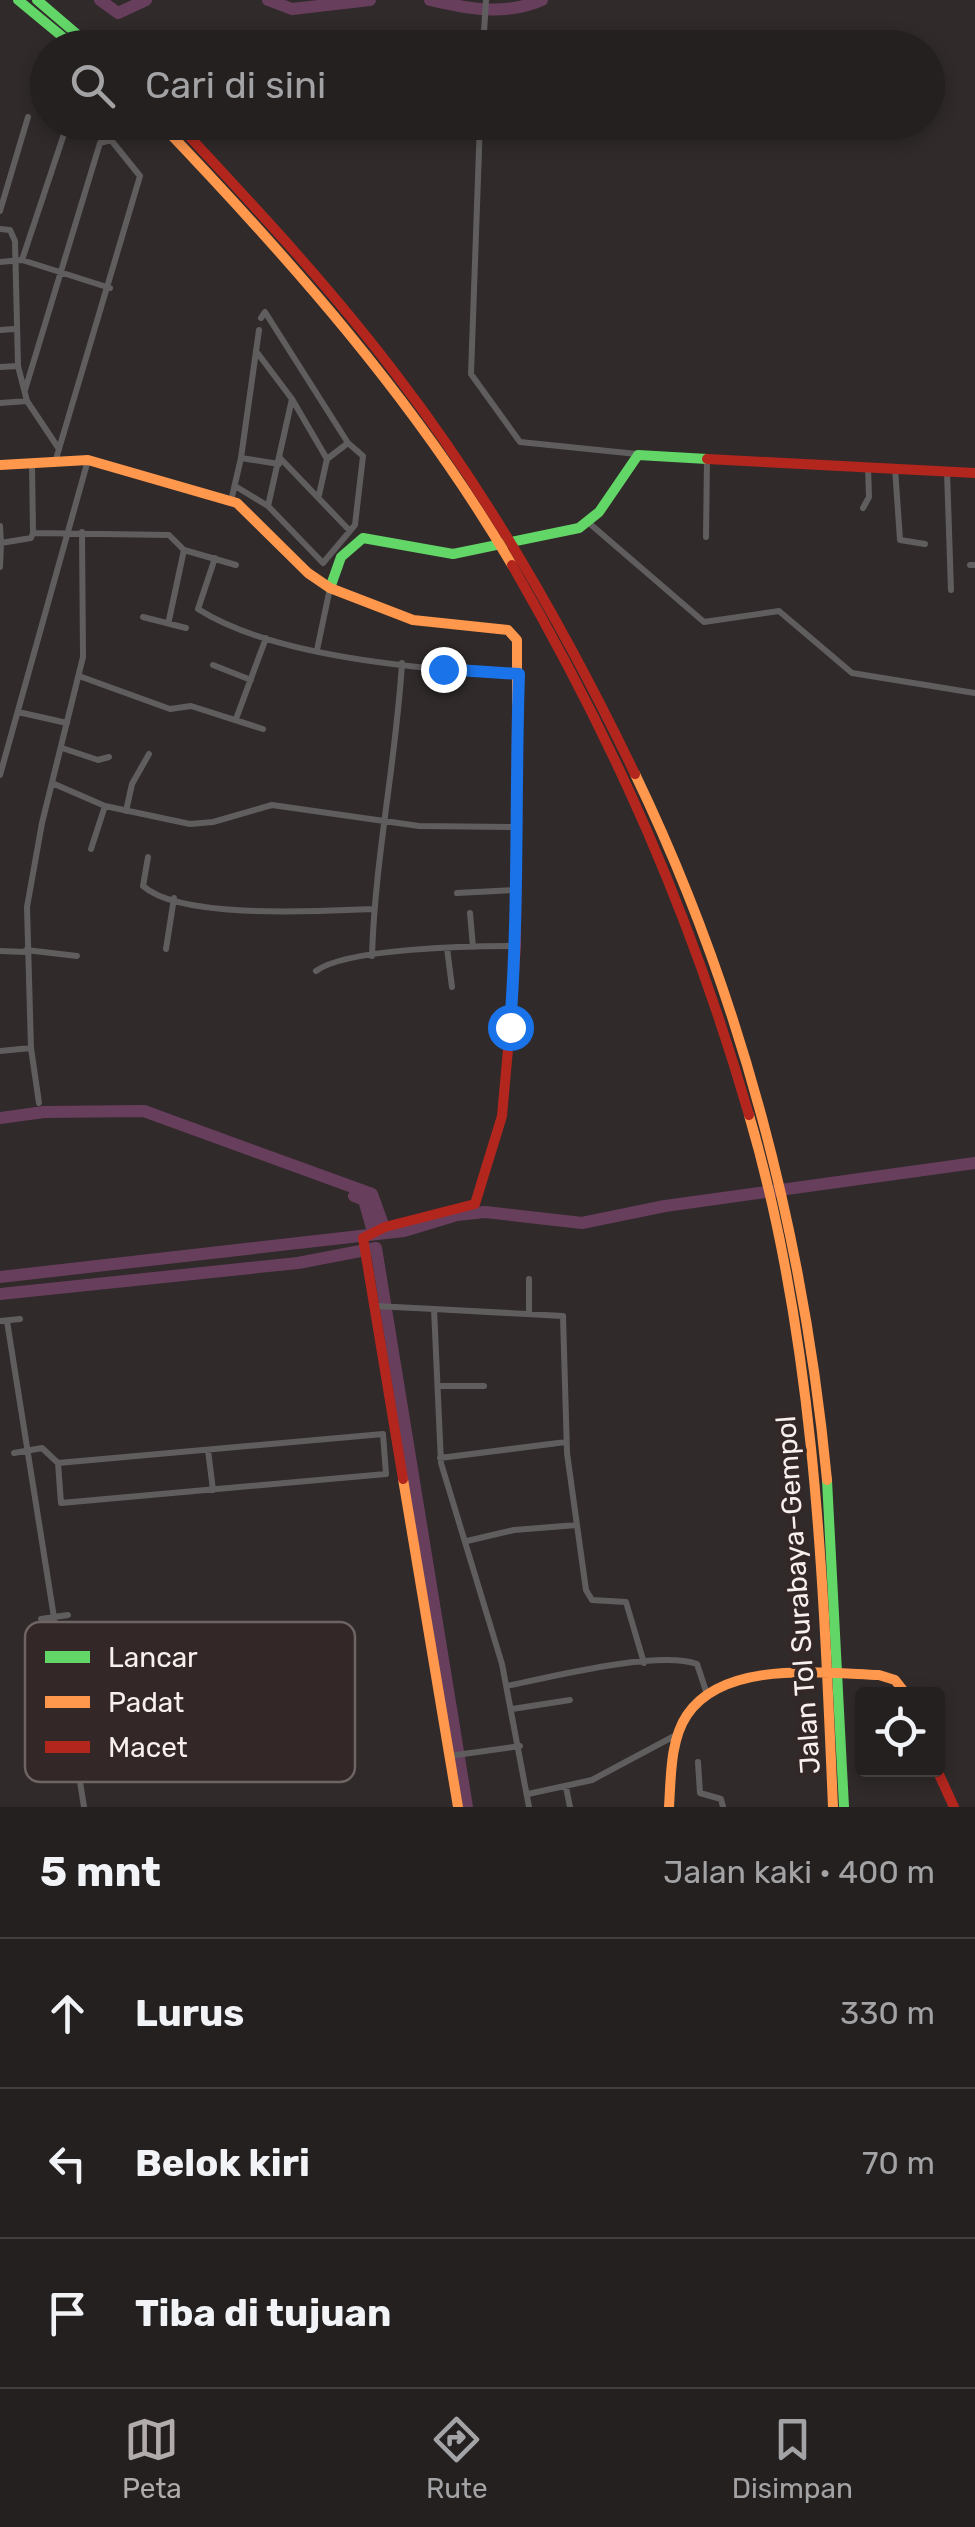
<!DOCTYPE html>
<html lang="id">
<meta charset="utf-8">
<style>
body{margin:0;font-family:Rubik,sans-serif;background:#2c2829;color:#f1f3f6}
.controls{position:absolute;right:30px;bottom:30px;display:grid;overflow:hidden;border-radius:10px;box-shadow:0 5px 15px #0003}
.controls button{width:90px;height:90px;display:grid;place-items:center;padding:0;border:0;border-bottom:2px solid #413e3e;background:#242020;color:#f1f3f6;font:50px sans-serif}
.stop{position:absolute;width:30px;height:30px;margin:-22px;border:8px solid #1a73e8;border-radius:50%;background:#fff}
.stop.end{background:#1a73e8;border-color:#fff;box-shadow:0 2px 10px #0008}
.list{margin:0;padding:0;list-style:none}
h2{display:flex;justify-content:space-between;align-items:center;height:130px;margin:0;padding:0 40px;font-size:42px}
h2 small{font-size:32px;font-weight:400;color:#a3a3a5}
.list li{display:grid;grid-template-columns:65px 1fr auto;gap:30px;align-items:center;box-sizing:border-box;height:150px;padding:0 40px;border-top:2px solid #413e3e}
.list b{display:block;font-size:38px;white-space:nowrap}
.list em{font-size:32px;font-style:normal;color:#a3a3a5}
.icon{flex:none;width:55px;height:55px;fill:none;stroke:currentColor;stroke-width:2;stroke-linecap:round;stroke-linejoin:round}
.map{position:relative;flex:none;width:975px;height:1807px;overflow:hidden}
.search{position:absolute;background:#242020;box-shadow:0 5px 15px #0003;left:30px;right:30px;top:30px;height:110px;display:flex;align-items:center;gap:25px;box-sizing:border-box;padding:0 35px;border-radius:55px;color:#a3a3a5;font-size:38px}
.sheet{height:580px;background:#242020}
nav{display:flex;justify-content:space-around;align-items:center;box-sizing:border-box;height:140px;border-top:2px solid #413e3e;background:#242020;font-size:28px;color:#a3a3a5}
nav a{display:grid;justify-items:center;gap:5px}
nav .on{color:#b2abab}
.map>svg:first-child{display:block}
</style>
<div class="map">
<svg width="975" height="1807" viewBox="0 0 975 1807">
<rect width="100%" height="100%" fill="#302a2a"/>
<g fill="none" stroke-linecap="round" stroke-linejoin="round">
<path stroke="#683e5d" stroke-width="12" d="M100,0L118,13L146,0
M268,0L292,9L370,0
M430,0C468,9 505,16 542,0
M0,1118L44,1112L144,1111L372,1194L386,1233
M354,1196L364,1200L373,1232
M0,1277L404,1231L457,1215L485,1212L582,1223L665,1206L975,1163
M0,1294L298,1263L376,1248L467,1807"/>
<path stroke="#605d5e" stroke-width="6" d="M483,48L486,0
M480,122L471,374L520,442L637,454
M0,211L28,117
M0,229L10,230L15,241L18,366L27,401L59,449
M22,260L68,122
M0,262L22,260L110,288
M0,330L14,329
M256,351L292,399L327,459
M0,367L18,366
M25,390L100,143L111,140L140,176L56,459
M0,403L27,401
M241,458L279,464
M281,459L350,531
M32,463L33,533
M895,468L900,540L925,544
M947,471L951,590
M235,486L268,506L323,563L355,525L363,456L348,443L265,312L261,318
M319,495L327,459L348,443
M231,501L241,458L259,330
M268,506L292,399
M863,508L869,497L868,466
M589,523L704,622L779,611L852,673L975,693
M0,526L1,543L31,538L33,533L169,535L184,550L236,565
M706,537L707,458
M215,558L198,609C275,658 428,670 518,674
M970,565H975
M0,567L1,543
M143,617L186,628
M169,620L184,550
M317,650L330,588
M213,665L251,680
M79,676L170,709L191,706L263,729
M18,712L67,723
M236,719L266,638
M62,748L98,760L109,757
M0,775L88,460
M52,783L105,806L190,824L213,822L272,805L419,826L514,827
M126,811L132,784L149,754
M91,849L105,806
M148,857L143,886C181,920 322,911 373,909
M457,893L516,890
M470,913L473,947
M447,948L452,987
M166,949L174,898
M26,950L77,956
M0,951L26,952
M372,956C375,857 396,762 402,663
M316,971C347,948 472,946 515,946
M31,1048L39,1103
M0,1051L31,1048L27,907L42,823L83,657L82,532
M375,1306L434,1309L441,1463L502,1664L529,1807
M434,1309L563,1316L567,1453L586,1590L592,1600L626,1602L644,1663
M529,1313V1279
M0,1321L20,1319
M7,1321L84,1807
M439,1386H484
M383,1434L386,1474L61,1503L58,1463Z
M208,1450L213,1490
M14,1453L42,1448L58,1463
M440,1458L566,1442
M467,1541L514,1530L577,1525
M41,1619L68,1615
M50,1669L75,1665
M507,1686C550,1677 658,1650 697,1664L707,1694
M512,1709L570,1700
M449,1756L520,1746
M698,1762L700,1793L721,1799L723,1807
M566,1787L570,1807
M528,1794L592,1780L678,1734"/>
<path stroke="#63d668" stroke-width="10" d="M18,0L76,48
M37,0L93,48
M330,588L341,557L363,538L453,554L579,528L599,512L638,455L707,459
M827,1480L844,1807"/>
<path stroke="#ff974d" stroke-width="10" d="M159,122C290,259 416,401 512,565
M0,465L88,460L237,503L308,573L330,588L413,620L508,630L517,640V707
M635,774C741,994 804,1237 827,1480
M749,1115C815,1340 823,1574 833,1807
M403,1479L458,1807
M669,1807C671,1778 670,1740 687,1715C724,1660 822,1673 879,1675L895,1680L906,1694"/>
<path stroke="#b3261e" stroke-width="10" d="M176,122C254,206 332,289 401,381C494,503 569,637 635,774
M707,459L975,473
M512,565C616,745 691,915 749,1115
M403,1479L363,1238L385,1227L475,1204L502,1116L510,1027L516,945L517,707
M937,1770L954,1807"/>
</g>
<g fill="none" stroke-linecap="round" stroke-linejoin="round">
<path stroke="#1a73e8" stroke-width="12" d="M443,669L519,674C515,792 519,910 510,1027"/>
</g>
<g text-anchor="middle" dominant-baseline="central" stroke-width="8" stroke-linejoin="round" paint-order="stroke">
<g font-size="28" fill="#f8f0f0" stroke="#332827">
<text transform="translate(798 1595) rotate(-94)">Jalan Tol Surabaya–Gempol</text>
</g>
</g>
<rect x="25" y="1622" width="330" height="160" rx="15" fill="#332827" stroke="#6e6463" stroke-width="2.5"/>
<rect x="45" y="1651" width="45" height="12" fill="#63d668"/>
<rect x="45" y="1696" width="45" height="12" fill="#ff974d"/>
<rect x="45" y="1741" width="45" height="12" fill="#b3261e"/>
<g font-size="28" fill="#f8f0f0">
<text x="108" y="1667">Lancar</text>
<text x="108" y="1712">Padat</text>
<text x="108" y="1757">Macet</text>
</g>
</svg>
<div class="controls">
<button><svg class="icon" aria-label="locate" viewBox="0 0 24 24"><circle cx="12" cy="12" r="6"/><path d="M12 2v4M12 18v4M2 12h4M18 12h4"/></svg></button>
</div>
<div class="stop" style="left:510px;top:1027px"></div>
<div class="stop end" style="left:443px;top:669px"></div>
<div class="search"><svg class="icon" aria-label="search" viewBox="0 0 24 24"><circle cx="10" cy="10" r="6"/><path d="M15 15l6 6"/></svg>Cari di sini</div>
</div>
<section class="sheet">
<h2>5 mnt<small>Jalan kaki · 400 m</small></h2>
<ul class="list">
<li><svg class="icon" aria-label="ahead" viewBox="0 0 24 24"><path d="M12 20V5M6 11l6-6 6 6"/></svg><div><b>Lurus</b></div><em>330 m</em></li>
<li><svg class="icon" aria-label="left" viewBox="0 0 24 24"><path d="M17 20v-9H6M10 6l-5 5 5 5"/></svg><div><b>Belok kiri</b></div><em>70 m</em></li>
<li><svg class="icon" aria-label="arrive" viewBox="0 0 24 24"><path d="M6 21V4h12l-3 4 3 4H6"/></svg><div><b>Tiba di tujuan</b></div></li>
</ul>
</section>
<nav>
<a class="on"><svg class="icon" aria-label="map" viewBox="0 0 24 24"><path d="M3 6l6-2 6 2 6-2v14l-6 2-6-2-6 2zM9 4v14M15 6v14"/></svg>Peta</a>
<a><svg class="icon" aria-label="directions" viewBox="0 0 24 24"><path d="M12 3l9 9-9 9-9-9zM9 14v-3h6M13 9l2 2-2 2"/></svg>Rute</a>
<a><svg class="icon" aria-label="saved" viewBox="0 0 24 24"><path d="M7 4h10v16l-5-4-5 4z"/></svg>Disimpan</a>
</nav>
